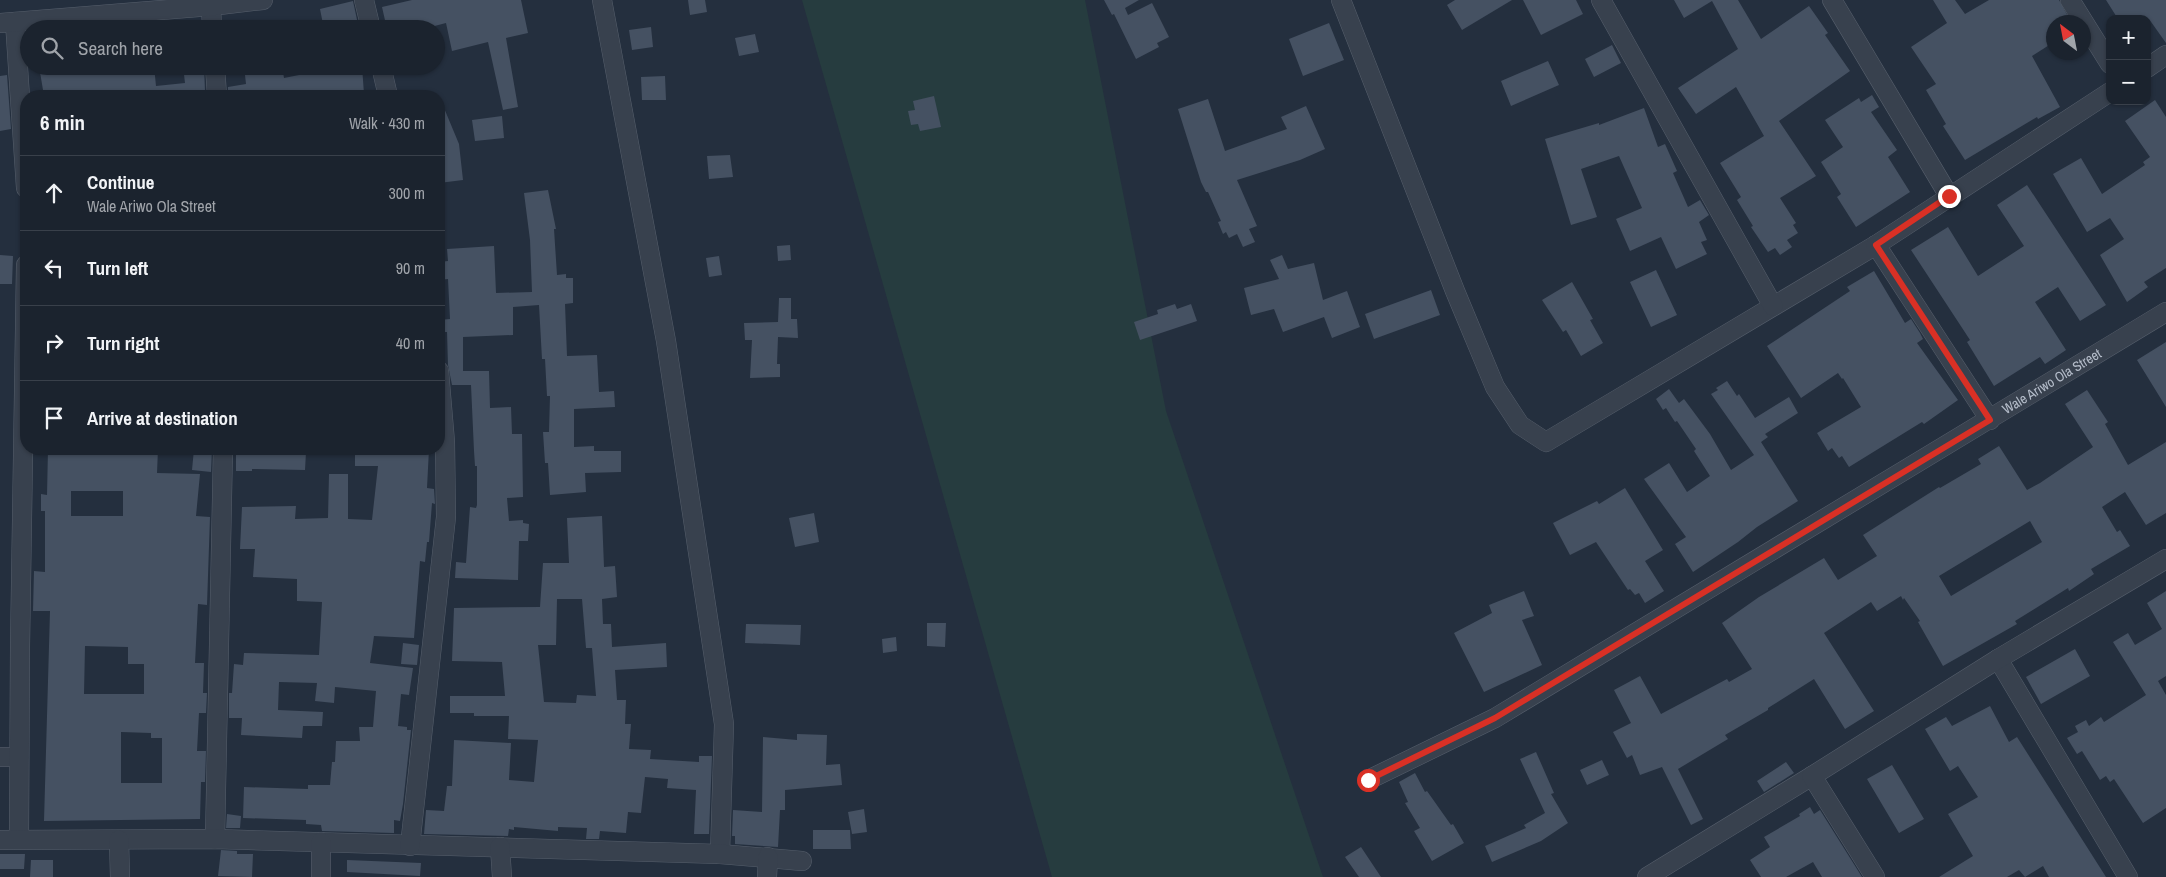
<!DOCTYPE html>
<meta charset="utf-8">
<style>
body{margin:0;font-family:"Archivo Narrow",sans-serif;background:#242b36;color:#f1f3f6}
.controls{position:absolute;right:15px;top:15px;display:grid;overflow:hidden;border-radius:10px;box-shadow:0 1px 4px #0004}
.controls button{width:45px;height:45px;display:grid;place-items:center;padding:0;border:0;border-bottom:1px solid #39404a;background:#1b232e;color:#f1f3f6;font:25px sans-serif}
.compass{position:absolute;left:2046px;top:15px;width:45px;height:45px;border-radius:50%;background:#1b232e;box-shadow:0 1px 4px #0004;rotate:328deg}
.stop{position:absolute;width:15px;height:15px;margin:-11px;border:4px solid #d93025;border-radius:50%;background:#fff}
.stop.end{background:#d93025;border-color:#fff;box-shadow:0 1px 5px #0008}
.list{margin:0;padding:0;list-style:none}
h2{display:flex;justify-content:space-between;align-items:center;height:65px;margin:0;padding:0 20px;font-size:21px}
h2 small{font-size:16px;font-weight:400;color:#a0a4aa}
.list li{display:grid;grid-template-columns:32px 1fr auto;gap:15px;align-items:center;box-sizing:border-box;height:75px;padding:0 20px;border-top:1px solid #39404a}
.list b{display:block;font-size:19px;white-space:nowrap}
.list p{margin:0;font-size:16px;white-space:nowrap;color:#a0a4aa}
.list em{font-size:16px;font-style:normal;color:#a0a4aa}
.icon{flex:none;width:28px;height:28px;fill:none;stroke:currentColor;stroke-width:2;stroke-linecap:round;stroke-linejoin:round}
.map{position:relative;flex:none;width:2166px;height:877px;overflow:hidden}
.search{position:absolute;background:#1b232e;box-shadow:0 1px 4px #0004;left:20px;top:20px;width:425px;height:55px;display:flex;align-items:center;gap:12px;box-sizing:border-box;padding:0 18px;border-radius:28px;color:#a0a4aa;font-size:19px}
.panel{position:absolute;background:#1b232e;box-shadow:0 1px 4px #0004;left:20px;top:90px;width:425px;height:365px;border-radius:20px}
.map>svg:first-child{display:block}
</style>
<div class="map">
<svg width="2166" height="877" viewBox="0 0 2166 877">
<rect width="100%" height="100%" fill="#242f3e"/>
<path fill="#263c3f" d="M802,0H1085L1166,411L1323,877H1052Z"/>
<path fill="#455162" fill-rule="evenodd" d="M412,0H521L528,33L506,38L518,107L503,110L488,42L452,51L446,23L423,29H387L382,7Z
M688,0H705L707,12L690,15Z
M1104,0H1139L1125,8L1128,15L1152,3L1169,37L1157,43L1159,47L1136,59L1114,14L1112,15Z
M1455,0H1512L1462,30L1447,5Z
M1523,0H1576L1583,14L1541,35Z
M1674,0H1738L1761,39L1809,6L1828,33L1825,35L1850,71L1779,121L1816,176L1780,198L1796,223L1793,225L1798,233L1787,240L1792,247L1780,255L1775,248L1768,252L1751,227L1753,226L1737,200L1741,197L1720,163L1764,136L1736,87L1696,114L1678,88L1738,49L1712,1L1684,18Z
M1933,0H1955L1965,14L1989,0H2059L2071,22H2054V42L2032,56L2060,107L2038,119L2037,117L1965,160L1943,126L1946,124L1926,90L1936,84L1911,47L1947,23Z
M2106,0H2166V43L2149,19H2118Z
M353,1L359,29H324L320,9Z
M1329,23L1344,60L1303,76L1289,39Z
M651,27L653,47L632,50L629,30Z
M755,34L759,52L739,56L735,38Z
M1612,45L1621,63L1594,77L1585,59Z
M1548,61L1559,85L1511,106L1501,81Z
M39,66H154L156,86L185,83L183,66H204L205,91L204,96H44Z
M244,66H282L284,78L329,69V66H362L364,94L335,96L333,93L316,96H228V87L246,84Z
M7,75L11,129L0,131V76Z
M665,76L666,100H642L641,77Z
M1872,95L1879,107L1871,112L1897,150L1888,157L1910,192L1856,227L1837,197L1841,194L1821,162L1843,147L1825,120L1859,98L1861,102Z
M439,96L459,144L463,180L439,183Z
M934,96L941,127L920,131L918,124L911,125L908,111L915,110L913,101Z
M1208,99L1225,151L1287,129L1281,117L1306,106L1325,149L1300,160L1237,180L1257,226L1249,229L1255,242L1243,247L1237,234L1229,238L1226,232L1223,234L1218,222L1221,221L1208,192H1206L1201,182L1178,109Z
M2155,100L2166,117V268L2144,282L2148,287L2127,302L2100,255L2124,239L2110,218L2087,232L2053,174L2081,158L2102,194L2145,165L2143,162L2150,157L2125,121Z
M1644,108L1658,147L1665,144L1677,171L1673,173L1688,207L1700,200L1709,215L1699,222L1707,240L1701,242L1707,254L1676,269L1661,237L1630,251L1616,219L1642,208L1619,156L1581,169L1597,217L1571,225L1545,139L1599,123V125Z
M502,116L504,138L475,141L472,120Z
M730,155L733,177L709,179L707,156Z
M2027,185L2106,305L2080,321L2058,287L2035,302L2066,350L2045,364L2040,357L1994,386L1967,342L1970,340L1911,250L1948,227L1978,276L2024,246L1997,205Z
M548,190L556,229H554L557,275L566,274V278H573V303L565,304L567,356L597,355L599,392L614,391L615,407L574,409V447L594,446V451H621V472L585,473L586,492L550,495L548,463H545L543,432H549L550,396H547L545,359H542L539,305L513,307V335L463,337V371H489L490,408L511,407L512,434H522L523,497L507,498L509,521L523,520V523L529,524L528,541H519L518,580L455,578L456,562L466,563L470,507L476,508L477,505V466H475L474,451L471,385H452L448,365L447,332H439V320L450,319L448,279L439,280V262L448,261L447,249L494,246L496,293L532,292L530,240L524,193Z
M790,245L791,260L778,261L777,246Z
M0,255L13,256L12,284H0Z
M1282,255L1288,269L1314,263L1323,300L1347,291L1360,327L1332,338L1324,317L1283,332L1274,309L1251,315L1244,288L1279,279L1270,260Z
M719,256L722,275L709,277L706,258Z
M1656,270L1677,315L1651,327L1630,282Z
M1874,271L1905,323L1911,319L1920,333L1923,339L1917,343L1958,400L1924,424L1922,422L1849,467L1842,456L1839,458L1832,448L1828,451L1817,433L1861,407L1843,378L1842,379L1838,373L1801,398L1767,346L1850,291L1847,287Z
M1572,282L1593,319L1590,320L1603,343L1581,356L1566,330L1563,332L1542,300Z
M1431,290L1440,315L1374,339L1365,314Z
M779,298H791V319H797L798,338L778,337L777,364H780V377L750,378L752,340H745L744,323L778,322Z
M1175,304L1177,309L1191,304L1197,321L1140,340L1134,322L1158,314L1157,310Z
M2166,342V407L2137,360Z
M1727,381L1737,396L1739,394L1755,418L1789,397L1798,413L1765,434L1768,437L1761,442L1798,501L1757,527L1738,542L1693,572L1675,544L1686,537L1644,479L1669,463L1687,492L1710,476L1694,451L1696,449L1677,421L1675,422L1666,408L1663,410L1656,399L1669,389L1679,403L1684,399L1710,434L1731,470L1754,455L1711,394L1718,390L1716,388Z
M2087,390L2108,422L2105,424L2128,465L2166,442V513L2146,525L2125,492L2102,507L2117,532L2120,530L2130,546L2091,569L2094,574L2069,591L2068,588L2015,621L2017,624L1943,666L1918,622L1920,621L1904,598L1903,600L1901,596L1877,611L1871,602L1824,633L1874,711L1845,729L1814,679L1768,708V710L1725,735L1728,739L1678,769L1703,819L1691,825L1662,767L1640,775L1632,755L1627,758L1613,732L1631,723L1614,690L1640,676L1661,714L1727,679L1729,682L1752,669L1722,623L1759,597L1824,558L1838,580L1877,556L1863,535L1939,487L1940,488L1981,464L1978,459L1999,446L2027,490L2040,483L2093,447L2065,404ZM2030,521L2042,542L1951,596L1939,576Z
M48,449H158L157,473L200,474L196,516L210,517L207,605L198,604L195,663H204L203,693H207L206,713H199L197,751H206L205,782H201L200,819L44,821L50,611H33L34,571L45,572V511H41V494L47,495ZM71,491H123V516H71ZM85,646L128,647V664H144V694H84ZM121,732L151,733V738H162V783H121Z
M194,449H212L211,472L192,470Z
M355,449H429L427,488L434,489L435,504L432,503L429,542H427L425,562L420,561L414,638L374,636L370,663L413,668L409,695L401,694L398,726L407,727V730H411L403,804L400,821L394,820V833L322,831L321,825L306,824V820L243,818L244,787L308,789V785H330L332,762H335L336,741H360L359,727H373L376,691L335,687L334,703L315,701L317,683L279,682L278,710L323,712L322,726H303L302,738L241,735L242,718H229V693H232L234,664L243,665L244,653L319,655L322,602L297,601V579L253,577L255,549H240L242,507L296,506L295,519L328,518L329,474H348V519L372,520L378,466H355Z
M236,450L306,452L305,470L252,469V471H236Z
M1625,488L1663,550L1645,561L1664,591L1645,603L1639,593L1635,595L1630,589L1628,590L1596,542L1570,555L1553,523L1597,501L1599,504Z
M814,513L819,542L795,547L789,518Z
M602,516L604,567L615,566L617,597L602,599L603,624H611L612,647L666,643L667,667L615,670L617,700H626L625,724H631L629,749L651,750L650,759L699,762V756H712L709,834H694L696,790L667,788L668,779L645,777L641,813L628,812L626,833L600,831L599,839H586L587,828L558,827V831L514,827V830L509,829L508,836L424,834L426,810L444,811L447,786H452L454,740L511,743L509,780L534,782L538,740L508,739L509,716H474V713H450V696H505L502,662L452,661L454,608L540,607L543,563H569L567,518ZM557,599H582L586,648H592L596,696L577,695L576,703L544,702L538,645H556Z
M1524,591L1534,616L1522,620L1542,665L1484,692L1454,633L1492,613L1489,605Z
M2166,591V676L2158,681L2166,695V808L2143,823L2114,779L2110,782L2106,776L2100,780L2082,751L2077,754L2067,738L2078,732L2075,726L2086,720L2089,726L2101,717L2104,722L2146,695L2113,642L2128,633L2135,645L2162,629L2147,603Z
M927,623H946L945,647L927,646Z
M746,624L801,625L800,645L745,643Z
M896,637L897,651L883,653L882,639Z
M403,643L419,645L417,665L401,664Z
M2075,649L2090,676L2041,704L2026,677Z
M1990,706L2009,742L2017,737L2106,877H2049L2043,866L2025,877L2019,870L2007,877H1939L1973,856L1948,814L1978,797L1958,766L1950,771L1925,729L1946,717L1952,726Z
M797,734L827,735L826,765L840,764L842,785L785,790V810H780L778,847L735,844V836H732L733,810L762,812L763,737L797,740Z
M1536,752L1554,793L1551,794L1568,823L1541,841L1492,862L1485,846L1526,828L1524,825L1545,813L1520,759Z
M1602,760L1609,775L1587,785L1580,770Z
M1786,762L1794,773L1764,792L1757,781Z
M1892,765L1924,819L1899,833L1867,779Z
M1415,773L1425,792L1427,791L1451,825L1453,824L1464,843L1432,861L1414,831L1420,828L1405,803L1408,802L1399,782Z
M1810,807L1814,814L1820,810L1862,877H1822L1813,862L1786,877H1761L1750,860L1770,847L1764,837L1800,816L1799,814Z
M864,809L867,832L852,834L848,812Z
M227,814L241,816L240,828H226Z
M813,830H850L851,849H813Z
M1361,847L1381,877H1359L1345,857Z
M221,850L237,851V854H253L252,877L218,876Z
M0,854H25L24,869H0Z
M31,860H53V877H30Z
M347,860L421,863L420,876L347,872Z"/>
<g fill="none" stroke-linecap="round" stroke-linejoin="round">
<g stroke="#565f6c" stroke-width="20">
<g id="minor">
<path d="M364,0L371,29"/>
<path d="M602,0L666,341L724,724L720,854"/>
<path d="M1341,0L1455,291L1495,387L1520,425L1546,442L1876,245L2110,92"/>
<path d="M1601,0L1773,306"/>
<path d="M1832,0L1949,196"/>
<path d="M2070,0L2110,64"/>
<path d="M211,6L212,29"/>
<path d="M15,22L26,188"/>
<path d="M0,23L211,6L263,0"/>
<path d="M215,66L217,96"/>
<path d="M381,66L388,96"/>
<path d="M2147,68L2166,55"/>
<path d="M1876,245L1990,420"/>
<path d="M1998,659L2128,877"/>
<path d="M0,757H19"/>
<path id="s1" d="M1368,780L1495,718L2166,312"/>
<path d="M19,839L20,647L26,265"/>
<path d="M215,839L223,449"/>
<path d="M0,840L215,839L720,854L802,861"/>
<path d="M119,840L120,877"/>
<path d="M410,846L446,517L445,442L439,371"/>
<path d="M500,847L502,877"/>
<path d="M321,877V842"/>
<path d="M767,877L768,857"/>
<path d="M1647,877L1812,776"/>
<path d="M1875,877L1812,776L1998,659L2166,559"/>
</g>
</g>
<use href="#minor" stroke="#38414e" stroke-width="19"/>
</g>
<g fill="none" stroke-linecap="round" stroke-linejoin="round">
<path stroke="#d93025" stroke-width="6" d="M1368,780L1495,718L1990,420L1876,245L1949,196"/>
</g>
<g text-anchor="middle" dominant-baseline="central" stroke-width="4" stroke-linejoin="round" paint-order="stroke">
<g font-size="14" fill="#b4bcc9" stroke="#1d2633">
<text stroke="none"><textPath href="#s1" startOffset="792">Wale Ariwo Ola Street</textPath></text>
</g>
</g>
</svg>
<div class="controls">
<button>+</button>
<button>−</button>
</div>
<svg class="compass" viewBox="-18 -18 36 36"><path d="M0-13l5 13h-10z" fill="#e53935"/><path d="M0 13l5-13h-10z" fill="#a0a4aa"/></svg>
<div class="stop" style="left:1368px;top:780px"></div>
<div class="stop end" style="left:1949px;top:196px"></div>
<div class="search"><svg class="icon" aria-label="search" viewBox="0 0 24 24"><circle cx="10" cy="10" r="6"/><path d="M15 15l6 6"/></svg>Search here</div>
<section class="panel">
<h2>6 min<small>Walk · 430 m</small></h2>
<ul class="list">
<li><svg class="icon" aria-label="ahead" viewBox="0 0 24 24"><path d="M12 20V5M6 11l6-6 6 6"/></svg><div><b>Continue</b><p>Wale Ariwo Ola Street</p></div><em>300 m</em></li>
<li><svg class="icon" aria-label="left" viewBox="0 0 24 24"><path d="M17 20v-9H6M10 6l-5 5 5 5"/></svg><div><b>Turn left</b></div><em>90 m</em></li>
<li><svg class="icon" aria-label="right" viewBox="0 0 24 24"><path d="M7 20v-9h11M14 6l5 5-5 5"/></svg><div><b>Turn right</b></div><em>40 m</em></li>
<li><svg class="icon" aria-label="arrive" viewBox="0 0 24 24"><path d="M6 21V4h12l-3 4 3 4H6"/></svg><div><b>Arrive at destination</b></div></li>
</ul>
</section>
</div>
